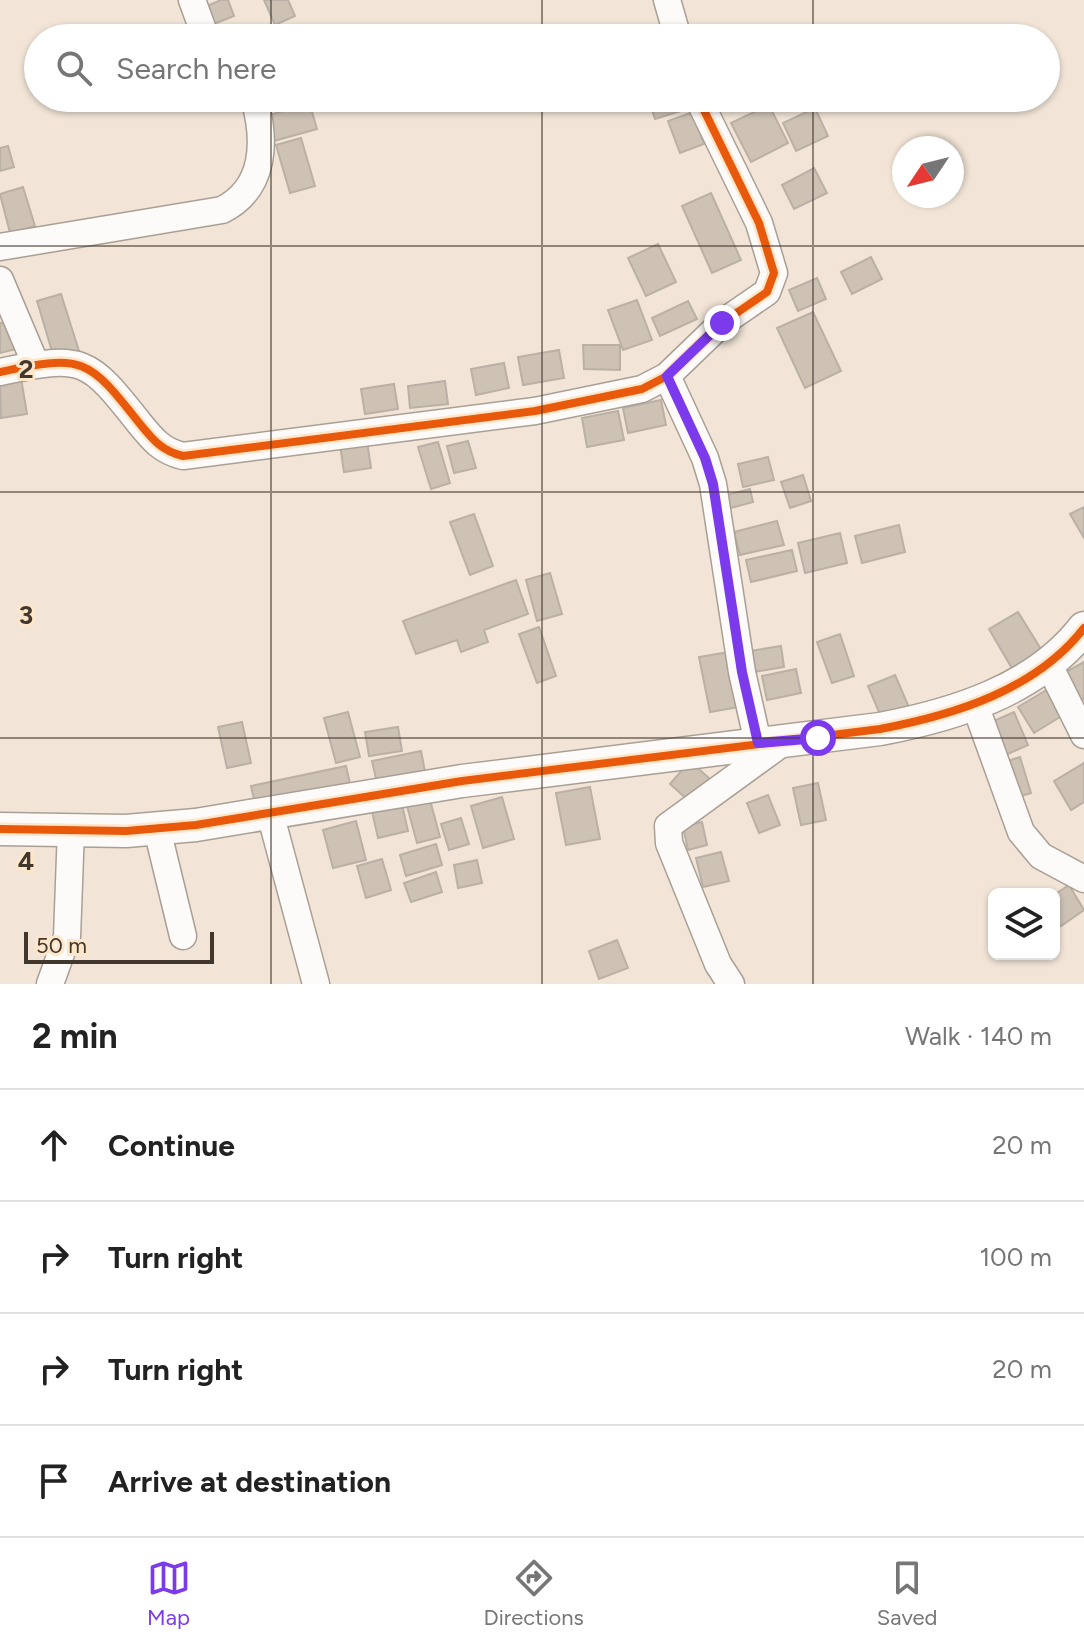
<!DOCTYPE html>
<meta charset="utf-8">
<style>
body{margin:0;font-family:Figtree,sans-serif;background:#f6f6f6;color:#222}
.controls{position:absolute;right:24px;bottom:24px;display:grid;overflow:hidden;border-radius:12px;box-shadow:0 2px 6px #0004}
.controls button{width:72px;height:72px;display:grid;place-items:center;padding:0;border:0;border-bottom:2px solid #e0e0e0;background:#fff;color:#222;font:40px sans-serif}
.compass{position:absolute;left:892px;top:136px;width:72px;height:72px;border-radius:50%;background:#fff;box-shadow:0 2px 6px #0004;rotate:235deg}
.scale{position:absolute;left:24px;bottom:20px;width:190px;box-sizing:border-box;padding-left:8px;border:4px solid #41372d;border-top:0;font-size:22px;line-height:28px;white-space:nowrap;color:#41372d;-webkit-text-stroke:6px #fee6cb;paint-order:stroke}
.stop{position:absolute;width:24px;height:24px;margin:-18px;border:6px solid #7c3aed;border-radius:50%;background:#fff}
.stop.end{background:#7c3aed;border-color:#fff;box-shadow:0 2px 8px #0008}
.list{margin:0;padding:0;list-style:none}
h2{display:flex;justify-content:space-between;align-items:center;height:104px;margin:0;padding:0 32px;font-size:34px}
h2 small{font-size:26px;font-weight:400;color:#767676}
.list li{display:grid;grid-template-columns:52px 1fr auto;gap:24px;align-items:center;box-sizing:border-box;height:112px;padding:0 32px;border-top:2px solid #e0e0e0}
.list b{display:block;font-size:30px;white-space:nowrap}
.list em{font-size:26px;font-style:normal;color:#767676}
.icon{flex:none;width:44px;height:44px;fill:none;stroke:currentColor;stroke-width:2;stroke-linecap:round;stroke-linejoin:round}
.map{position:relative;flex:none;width:1084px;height:984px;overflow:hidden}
.search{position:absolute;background:#fff;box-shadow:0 2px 6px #0004;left:24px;right:24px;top:24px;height:88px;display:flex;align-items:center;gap:20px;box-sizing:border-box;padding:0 28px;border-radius:44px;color:#767676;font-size:30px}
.sheet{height:552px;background:#fff}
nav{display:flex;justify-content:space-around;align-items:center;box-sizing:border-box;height:112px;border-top:2px solid #e0e0e0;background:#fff;font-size:22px;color:#767676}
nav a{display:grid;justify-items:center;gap:4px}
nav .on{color:#7c3aed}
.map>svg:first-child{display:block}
</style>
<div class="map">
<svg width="1084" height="984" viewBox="0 0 1084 984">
<rect width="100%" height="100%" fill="#f2e5d7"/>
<path fill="#cec2b5" stroke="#bab0a5" stroke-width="2" d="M221,0H228L234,16L209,26L202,8Z
M264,0H288L295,16L275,25Z
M286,98H308L317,129L274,141L267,116L289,109Z
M648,98H687L690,108L655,119Z
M769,105L788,143L751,162L731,123Z
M815,108L828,136L796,151L783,123Z
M693,112L704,144L680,153L668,121Z
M301,138L315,186L290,193L276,145Z
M8,146L14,167L0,171V148Z
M814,168L827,193L794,209L782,185Z
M23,187L35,226L10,233L0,194Z
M711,193L741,260L712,273L682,206Z
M658,244L676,282L646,296L628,258Z
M871,257L882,279L852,294L841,272Z
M817,278L826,299L798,311L789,290Z
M61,294L79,351L54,358L37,301Z
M637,300L652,340L623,350L608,310Z
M688,301L697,319L660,336L652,318Z
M813,312L841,371L805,388L777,328Z
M10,321L16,349L0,353V323Z
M583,345H620V370L584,369Z
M559,350L564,378L523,385L518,357Z
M504,363L509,388L476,395L471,369Z
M21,378L27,414L1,418L0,382Z
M445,381L448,404L410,408L408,386Z
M394,384L398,409L365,414L361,389Z
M661,400L666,425L628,433L623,408Z
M618,411L624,440L587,447L582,418Z
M367,441L371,468L344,472L340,445Z
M468,441L476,468L454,473L447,446Z
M438,442L450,483L431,489L418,447Z
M768,457L774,480L743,487L738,464Z
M803,475L811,501L790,508L781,482Z
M750,489L753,502L727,509L723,496Z
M1084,507V538L1070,514Z
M474,514L493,566L470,575L450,522Z
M777,521L784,545L740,555L734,532Z
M899,525L905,552L862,563L855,536Z
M840,533L847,563L805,573L798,543Z
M792,550L797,571L751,582L746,560Z
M550,573L562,614L537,621L526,580Z
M516,580L528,614L484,630L488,642L461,652L457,640L416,654L403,621Z
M1018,612L1047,659L1017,677L989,629Z
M539,627L556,676L537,683L519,634Z
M840,634L854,676L832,683L817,642Z
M781,646L784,667L748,673L744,652Z
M729,652L739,707L710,712L699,657Z
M1084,662V699L1081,701L1064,673Z
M796,669L801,693L767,700L762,676Z
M895,675L911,712L884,724L868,686Z
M1050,688L1065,714L1034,733L1018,707Z
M348,712L360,757L336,763L324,718Z
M1014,712L1028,745L1001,757L987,724Z
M242,722L251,763L227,768L218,727Z
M398,727L402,751L369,756L365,732Z
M421,751L427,782L379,792L372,761Z
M1020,757L1031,793L1014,798L1002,763Z
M690,761L710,779L690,802L670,784Z
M1084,763V802L1071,810L1054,781Z
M346,766L351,788L256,808L251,786Z
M818,783L826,820L801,825L793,788Z
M590,787L600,839L566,845L556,793Z
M768,795L780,825L759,833L747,803Z
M502,797L514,839L483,848L471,806Z
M401,800L408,831L378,838L371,807Z
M430,800L440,837L417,843L407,806Z
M461,818L469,844L449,850L441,824Z
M356,821L366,860L333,868L323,830Z
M702,822L707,845L688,850L683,827Z
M436,844L442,865L406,876L400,855Z
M721,852L729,881L703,887L696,858Z
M382,859L391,890L366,898L357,866Z
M477,860L482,883L458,888L454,865Z
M436,872L442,892L411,902L404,883Z
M1069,885L1084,910L1061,926L1054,915V895Z
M617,940L628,968L599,979L589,951Z"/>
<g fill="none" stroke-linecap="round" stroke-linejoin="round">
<g stroke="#a99f94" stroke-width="29">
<path id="minor" d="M192,0L206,38
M667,0L678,38
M0,247L222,210C266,188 266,140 254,98
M0,280L36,365
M0,372C84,354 88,358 140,424C153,440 162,451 183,456L535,411L642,389L667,376L722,323L767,292L774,273L759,223L698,98
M667,376L705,458L713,484L742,672L758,743
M1049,665L1084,735
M974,702L1021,832L1041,856L1084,879
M270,813L316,984
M157,829L183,936
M50,984L67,937L71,829
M731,984L718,964L669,843L668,826L785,741"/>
</g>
<g stroke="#a99f94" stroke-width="35">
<path id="tertiary" d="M0,829L126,831L196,825L462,781L880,729C954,715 1036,690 1084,628"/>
</g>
<use href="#minor" stroke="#fdfbf9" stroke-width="26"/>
<use href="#tertiary" stroke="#fdfbf9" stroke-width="32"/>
<g stroke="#fee6cb" stroke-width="13">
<path id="cycleway" d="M0,372C84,354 88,358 140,424C153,440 162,451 183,456L535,411L642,389L667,376L722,323L767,292L774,273L759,223L698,98
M0,829L126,831L196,825L462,781L880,729C954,715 1036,690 1084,628"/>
</g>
<use href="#cycleway" stroke="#e8590c" stroke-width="8"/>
</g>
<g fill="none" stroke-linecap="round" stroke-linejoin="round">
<path stroke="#7c3aed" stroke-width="10" d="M722,323L667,376L705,458L713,484L742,672L758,743L818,738"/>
</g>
<path fill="none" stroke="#41372d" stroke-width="2" stroke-opacity="0.55" d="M271,0V38M542,0V38M813,0V38M271,98V984M542,98V984M813,98V984M0,246H1084M0,492H1084M0,738H1084"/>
<g font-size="26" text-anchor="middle" font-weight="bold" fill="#41372d" stroke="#fee6cb" stroke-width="6" stroke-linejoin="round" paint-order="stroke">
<text x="26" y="378">2</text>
<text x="26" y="624">3</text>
<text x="26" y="870">4</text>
</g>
</svg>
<div class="controls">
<button><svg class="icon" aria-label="layers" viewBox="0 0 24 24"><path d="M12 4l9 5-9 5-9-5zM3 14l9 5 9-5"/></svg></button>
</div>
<svg class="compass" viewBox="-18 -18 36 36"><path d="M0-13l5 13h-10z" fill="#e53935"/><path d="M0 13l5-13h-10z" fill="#767676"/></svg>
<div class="scale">50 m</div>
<div class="stop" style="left:818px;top:738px"></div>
<div class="stop end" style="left:722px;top:323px"></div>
<div class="search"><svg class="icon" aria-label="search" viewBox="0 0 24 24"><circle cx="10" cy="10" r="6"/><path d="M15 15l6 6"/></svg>Search here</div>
</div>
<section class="sheet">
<h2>2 min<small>Walk · 140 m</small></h2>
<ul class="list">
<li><svg class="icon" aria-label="ahead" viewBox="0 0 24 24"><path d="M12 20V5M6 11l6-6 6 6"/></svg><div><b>Continue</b></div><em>20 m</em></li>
<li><svg class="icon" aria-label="right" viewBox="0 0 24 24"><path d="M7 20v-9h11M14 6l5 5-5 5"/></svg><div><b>Turn right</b></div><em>100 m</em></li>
<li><svg class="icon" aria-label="right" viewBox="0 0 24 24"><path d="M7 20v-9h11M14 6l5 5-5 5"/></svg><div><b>Turn right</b></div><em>20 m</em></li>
<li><svg class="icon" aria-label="arrive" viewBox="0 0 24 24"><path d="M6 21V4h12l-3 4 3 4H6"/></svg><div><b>Arrive at destination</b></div></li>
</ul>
</section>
<nav>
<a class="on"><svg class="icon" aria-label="map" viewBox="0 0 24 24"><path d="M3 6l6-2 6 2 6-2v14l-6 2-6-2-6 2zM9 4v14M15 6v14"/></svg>Map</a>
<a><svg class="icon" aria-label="directions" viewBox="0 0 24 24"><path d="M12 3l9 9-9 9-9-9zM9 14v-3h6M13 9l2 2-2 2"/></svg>Directions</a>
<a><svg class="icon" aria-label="saved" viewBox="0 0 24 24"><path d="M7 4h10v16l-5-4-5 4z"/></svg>Saved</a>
</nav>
